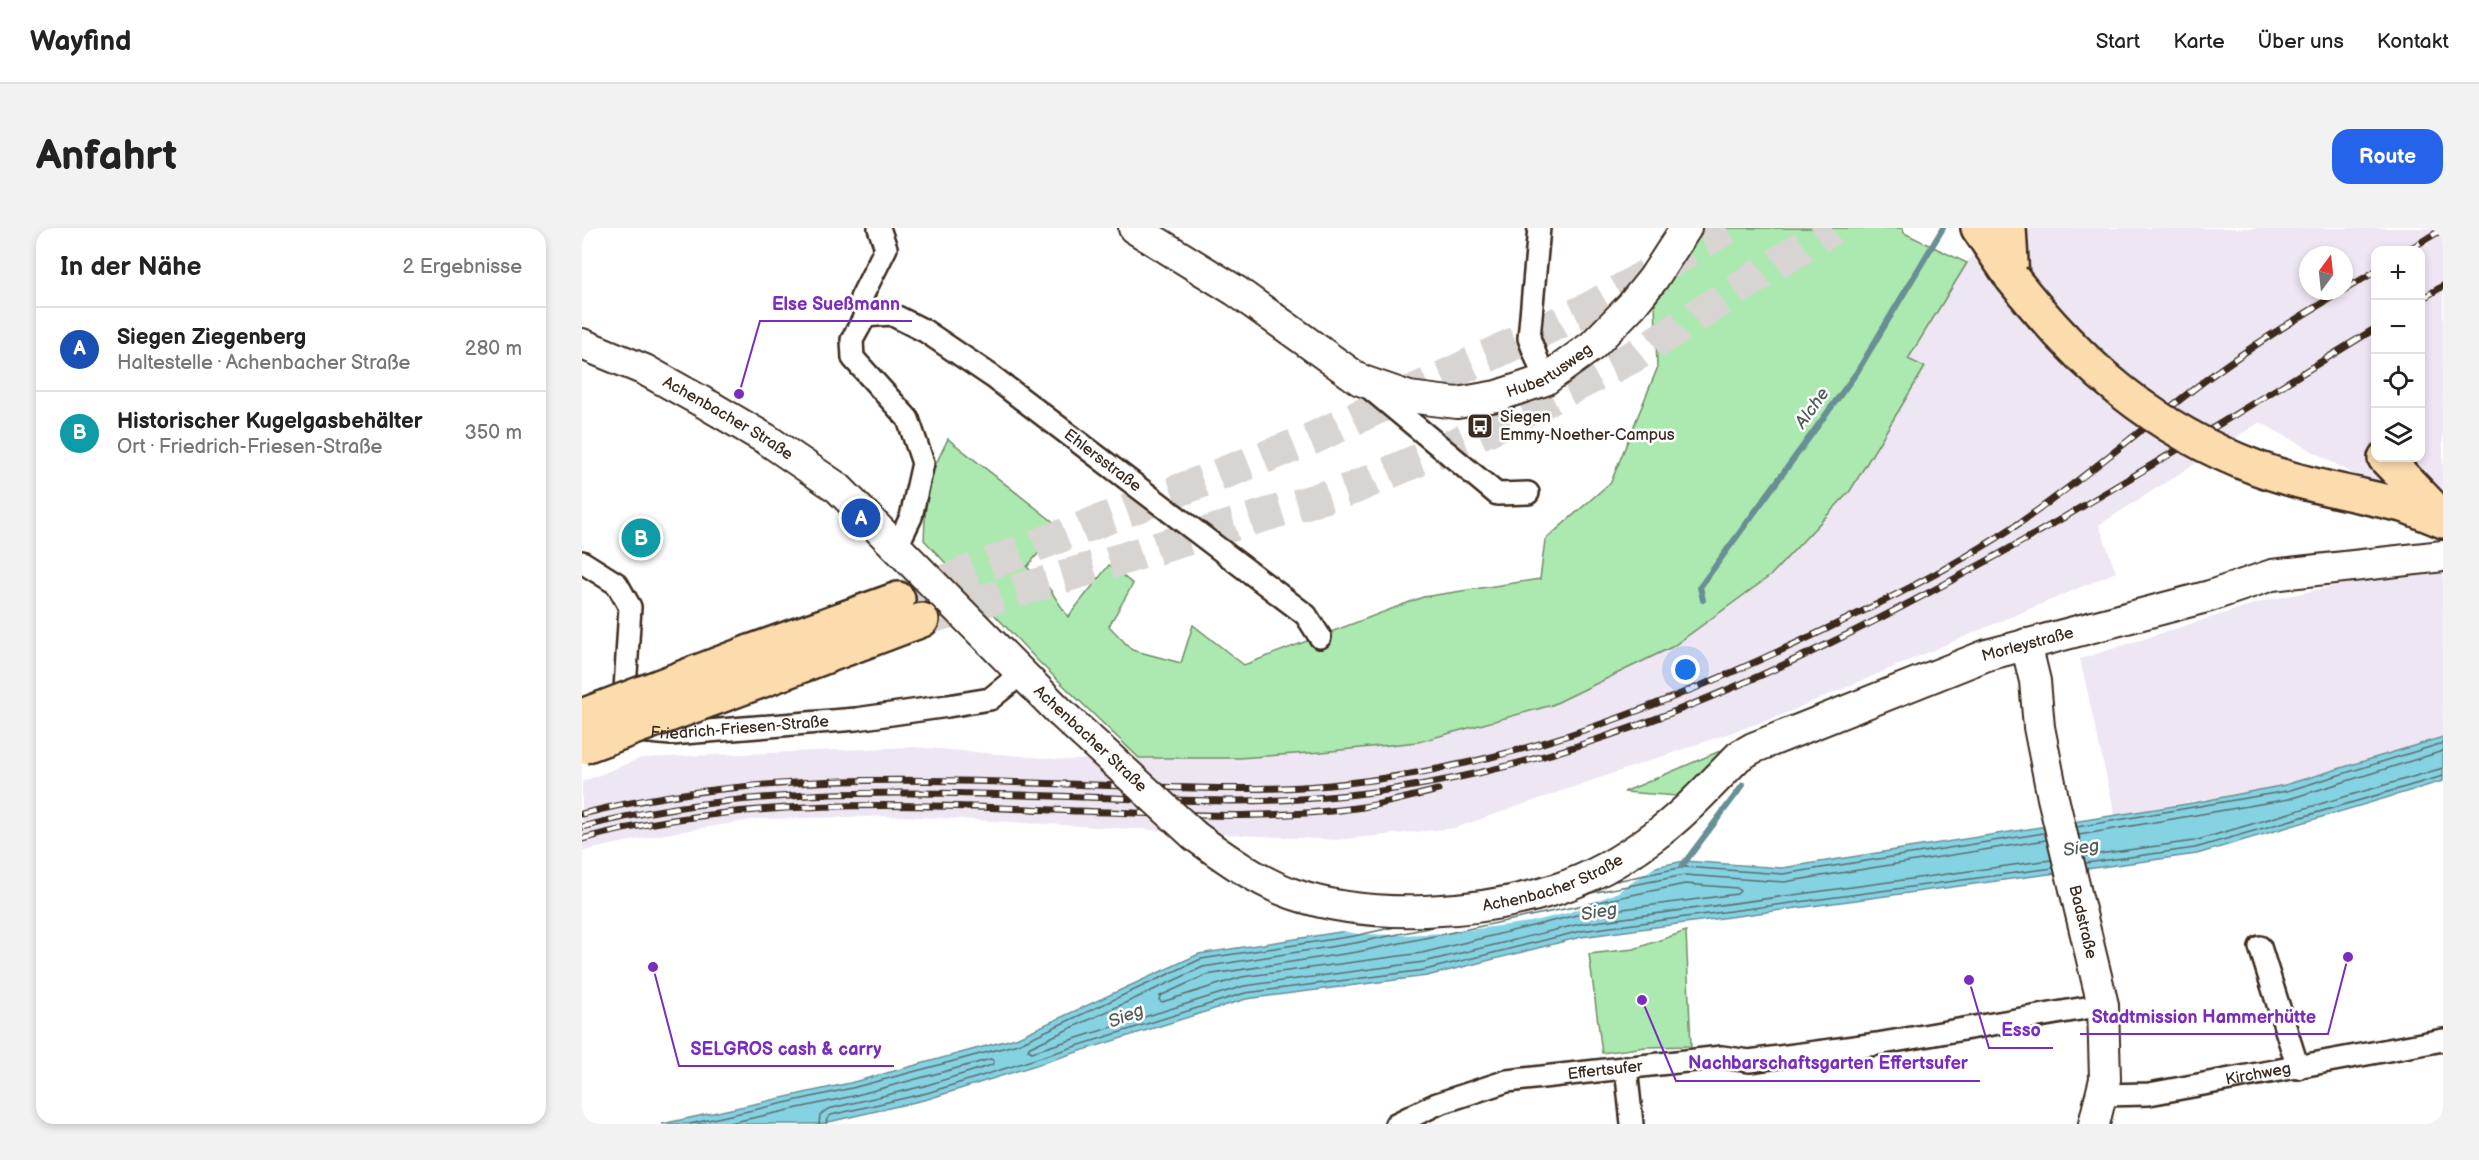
<!DOCTYPE html>
<html lang="de">
<meta charset="utf-8">
<style>
body{margin:0;font-family:"Balsamiq Sans",sans-serif;background:#f2f2f2;color:#222}
.controls{position:absolute;right:18px;top:18px;display:grid;overflow:hidden;border-radius:12px;box-shadow:0 3px 9px #0003}
.controls button{width:54px;height:54px;display:grid;place-items:center;padding:0;border:0;border-bottom:2px solid #e0e0e0;background:#fff;color:#222;font:30px sans-serif}
.compass{position:absolute;left:1717px;top:18px;width:54px;height:54px;border-radius:50%;background:#fff;box-shadow:0 3px 9px #0003;rotate:15deg}
.you{position:absolute;left:1104px;top:442px;width:21px;height:21px;margin:-15px;border:4px solid #fff;border-radius:50%;background:#1a73e8;box-shadow:0 0 0 9px #1a73e833}
.badge{display:grid;place-items:center;width:39px;height:39px;border-radius:50%;background:#2563eb;color:#fff;font-size:20px;font-weight:700}
.pin{position:absolute;translate:-50% -50%;border:3px solid #fff;box-shadow:0 2px 6px #0006}
.list{margin:0;padding:0;list-style:none}
h2{display:flex;justify-content:space-between;align-items:center;height:78px;margin:0;padding:0 24px;font-size:26px}
h2 small{font-size:20px;font-weight:400;color:#767676}
.list li{display:grid;grid-template-columns:39px 1fr auto;gap:18px;align-items:center;box-sizing:border-box;height:84px;padding:0 24px;border-top:2px solid #e0e0e0}
.list b{display:block;font-size:22px;white-space:nowrap}
.list p{margin:0;font-size:20px;white-space:nowrap;color:#767676}
.list em{font-size:20px;font-style:normal;color:#767676}
.icon{flex:none;width:33px;height:33px;fill:none;stroke:currentColor;stroke-width:2;stroke-linecap:round;stroke-linejoin:round}
.map{position:relative;flex:none;width:1861px;height:896px;overflow:hidden;border-radius:18px}
header{display:flex;align-items:center;gap:36px;box-sizing:border-box;height:84px;padding:0 30px;background:#fff;border-bottom:2px solid #e0e0e0}
header strong{font-size:28px}
nav{display:flex;gap:33px;margin-inline-start:auto;font-size:21px}
.intro{display:flex;align-items:center;justify-content:space-between;box-sizing:border-box;height:144px;padding:0 36px}
h1{margin:0;font-size:42px}
.button{padding:15px 27px;border-radius:18px;background:#2563eb;color:#fff;font-size:21px;font-weight:700}
main{display:flex;gap:36px;padding:0 36px}
aside{flex:1;background:#fff;border-radius:18px;box-shadow:0 3px 9px #0003}
.map>svg:first-child{display:block}
</style>
<header>
<strong>Wayfind</strong>
<nav><a>Start</a><a>Karte</a><a>Über uns</a><a>Kontakt</a></nav>
</header>
<div class="intro"><h1>Anfahrt</h1><a class="button">Route</a></div>
<main>
<aside>
<h2>In der Nähe<small>2 Ergebnisse</small></h2>
<ul class="list">
<li><span class="badge" style="background:#1a4fb4">A</span><div><b>Siegen Ziegenberg</b><p>Haltestelle · Achenbacher Straße</p></div><em>280 m</em></li>
<li><span class="badge" style="background:#0f9aa8">B</span><div><b>Historischer Kugelgasbehälter</b><p>Ort · Friedrich-Friesen-Straße</p></div><em>350 m</em></li>
</ul>
</aside>
<div class="map">
<svg width="1861" height="896" viewBox="0 0 1861 896">
<rect width="100%" height="100%" fill="#fff"/>
<filter id="ink" filterUnits="userSpaceOnUse"><feTurbulence type="fractalNoise" baseFrequency=".0167" numOctaves="2"/><feDisplacementMap in="SourceGraphic" scale="12" xChannelSelector="R" yChannelSelector="G"/><feConvolveMatrix kernelMatrix="1 2 1 2 8 2 1 2 1" color-interpolation-filters="sRGB"/></filter>
<g filter="url(#ink)">
<path fill="#eee6f3" fill-rule="evenodd" d="M1406,0H1861V296L1678,194L1517,297L1534,344L1197,488L873,600L753,612L321,588L176,591L83,606L0,623V554L59,530L332,519L486,532L657,530L740,524L835,514L970,477L1090,419L1188,348L1268,263L1343,140L1326,132ZM1794,22H1838V230H1794ZM1726,27H1762V63H1726Z
M1861,335V509L1703,557L1533,587L1498,431L1678,374Z"/>
<path fill="#abe9b0" stroke="#738a67" stroke-width="1.5" d="M1092,0H1321L1322,5L1385,35L1326,131L1343,139L1268,263L1188,348L1090,419L970,477L836,514L740,524L657,530H557L456,433L342,312L345,254L366,211L478,299L445,339L467,360L486,389L527,337L551,356L527,398L550,422L599,435L611,397L662,437L841,369L958,351L963,312L1029,254L1075,141L1072,37Z
M1152,517L1096,568L1042,564Z
M1104,703L1109,818L1064,819L1020,825L1007,726L1052,721Z"/>
<path fill="#85d2e3" stroke="#678f94" stroke-width="1.5" d="M1861,509V553L1615,626L999,709L845,748L664,771L346,871L238,896H80L268,855L434,810L617,726L771,702L1102,633L1200,640L1611,575L1703,557Z"/>
<path fill="#fff" d="M1074,636L1076,637L1036,664L986,685L948,694L864,705L819,707L777,706L754,702Z"/>
<g fill="none" stroke-linecap="round" stroke-linejoin="round">
<path stroke="#596d6d" stroke-width="1.5" d="M1495,599L1705,563L1861,515
M1497,607L1707,571L1861,523
M1502,628L1612,613L1861,540
M1504,635L1613,620L1861,548
M1034,653L1102,639L1201,646L1462,605
M1103,656L1155,660L1158,663L1155,666L995,687L840,725L660,749L580,774L577,772L578,768L624,747L775,724Z
M1009,665L1103,647L1202,654L1464,612
M851,699L773,715L621,739L448,819L446,822L450,824L662,758L842,734L998,696L1469,632
M108,896L270,860L436,816L619,731L772,708L813,699
M143,896L271,868L409,831L412,833L410,837L342,858L246,881L238,887L237,896
M244,896L245,891L249,887L345,865L663,765L843,742L999,703L1471,640"/>
<path stroke="#678f94" stroke-width="6" d="M1121,372L1118,359L1275,144L1361,0
M1100,638L1161,557"/>
<path stroke="#d8d4d2" stroke-width="33" stroke-dasharray="33 16" stroke-linecap="butt" d="M316,371L727,212L1010,79L1145,0
M340,392L772,260L910,200L1054,127L1250,0"/>
<g stroke="#3b2a1e" stroke-width="26">
<g id="street">
<path d="M297,0L304,20L279,70L283,88L270,112L271,130L326,191L341,235L329,289L314,320"/>
<path d="M957,0L947,110L963,152"/>
<path id="s1" d="M283,88L309,86L343,103L411,149L724,387L738,409"/>
<path d="M790,162L915,266L946,265"/>
<path d="M0,334L35,356L48,379L43,462L34,479"/>
<path id="s2" d="M56,503L89,506L274,491L366,478L408,471L440,445"/>
<path d="M1678,719L1716,840"/>
<path d="M1044,839L1050,896"/>
<path id="s3" d="M1520,867L1567,866L1861,812"/>
<path id="s4" d="M814,896L855,876L925,853L1140,829L1167,833L1295,816L1521,777"/>
</g>
</g>
<g stroke="#3b2a1e" stroke-width="34">
<g id="secondary">
<path id="s5" d="M552,0L654,63L778,152L827,169L875,175L915,168L963,152L1010,118L1050,77L1071,51L1104,0"/>
<path id="s6" d="M0,116L63,142L126,177L184,211L256,260L478,484"/>
<path id="s7" d="M1444,416L1453,453L1457,499L1471,570L1521,777L1523,851L1512,896"/>
<path id="s8" d="M613,608C643,630 675,653 711,666C789,693 897,686 975,661C1009,650 1043,630 1071,609C1103,586 1130,555 1157,528L1171,520L1405,427L1628,368L1690,347L1861,328"/>
</g>
</g>
<g stroke="#3b2a1e" stroke-width="38">
<path id="primary" d="M1803,230L1858,287
M1776,267L1824,278L1861,293"/>
</g>
<g stroke="#3b2a1e" stroke-width="38">
<path id="highway" d="M1396,0L1430,50
M1427,0L1430,50
M168,424L316,371
M176,454L340,392"/>
</g>
<use href="#street" stroke="#fff" stroke-width="21"/>
<use href="#secondary" stroke="#fff" stroke-width="30"/>
<use href="#primary" stroke="#fcdcac" stroke-width="33"/>
<use href="#highway" stroke="#fcdcac" stroke-width="33"/>
<g stroke="#3b2a1e" stroke-width="7">
<path id="rail" d="M1826,22L1861,1
M1762,62L1794,43
M1838,72L1861,58
M0,586C167,543 340,551 511,557C590,559 670,564 748,557C921,540 1063,486 1219,413C1293,378 1368,342 1436,296C1501,252 1561,199 1625,151C1668,119 1714,91 1760,63
M0,599C164,556 337,564 505,569C585,572 665,576 745,569C922,554 1087,493 1246,416C1436,324 1614,210 1794,100
M0,611C161,568 331,576 496,583C590,586 687,593 781,579C806,575 831,568 856,562"/>
</g>
<use href="#rail" stroke="#fff" stroke-width="4.5" stroke-dasharray="14" stroke-linecap="butt"/>
<g stroke="#3b2a1e" stroke-width="34" stroke-linecap="butt">
<path id="secondary-bridge" d="M478,484L613,608"/>
</g>
<g stroke="#3b2a1e" stroke-width="38" stroke-linecap="butt">
<path id="primary-bridge" d="M1430,50C1498,137 1571,201 1675,240C1708,252 1742,260 1776,267"/>
</g>
<g stroke="#3b2a1e" stroke-width="38" stroke-linecap="butt">
<path id="highway-bridge" d="M0,488L168,424
M0,519L176,454"/>
</g>
<use href="#secondary-bridge" stroke="#fff" stroke-width="30"/>
<use href="#primary-bridge" stroke="#fcdcac" stroke-width="33"/>
<use href="#highway-bridge" stroke="#fcdcac" stroke-width="33"/>
</g>
</g>
<defs>
<g id="bus-square" transform="scale(1.35)"><rect x="-9" y="-9" width="18" height="18" rx="4" fill="#3b2a1e" stroke="#fff"/><path d="M-5-6H5V4H4V6H2V4H-2V6H-4V4H-5ZM-3.5-4V0h7V-4ZM-3.5 1.2v1.5H-2V1.2ZM2 1.2v1.5H3.5V1.2Z" fill="#fff"/></g>
</defs>
<g fill-rule="evenodd">
<use href="#bus-square" x="898" y="198"/>
</g>
<g text-anchor="middle" dominant-baseline="central" stroke-width="5" stroke-linejoin="round" paint-order="stroke">
<g font-size="16" fill="#3b2a1e" stroke="#fff">
<text stroke="none"><textPath href="#s5" startOffset="472">Hubertusweg</textPath></text>
<text stroke="none"><textPath href="#s6" startOffset="164">Achenbacher Straße</textPath></text>
<text stroke="none"><textPath href="#s1" startOffset="284">Ehlersstraße</textPath></text>
<text stroke="none"><textPath href="#s8" startOffset="920">Morleystraße</textPath></text>
<text stroke="none"><textPath href="#s2" startOffset="102">Friedrich-Friesen-Straße</textPath></text>
<text transform="translate(508 511) rotate(43)">Achenbacher Straße</text>
<text stroke="none"><textPath href="#s8" startOffset="380">Achenbacher Straße</textPath></text>
<text stroke="none"><textPath href="#s7" startOffset="284">Badstraße</textPath></text>
<text stroke="none"><textPath href="#s4" startOffset="218">Effertsufer</textPath></text>
<text stroke="none"><textPath href="#s3" startOffset="158">Kirchweg</textPath></text>
</g>
<g font-size="16" fill="#3b2a1e" stroke="#fff" text-anchor="start">
<text x="918" y="189">Siegen<tspan x="918" dy="18">Emmy-Noether-Campus</tspan></text>
</g>
<g font-size="18" font-style="italic" fill="#515c59" stroke="#fff">
<text transform="translate(1230 180) rotate(-54)">Alche</text>
<text transform="translate(1499 620) rotate(-9)">Sieg</text>
<text transform="translate(1017 684) rotate(-10)">Sieg</text>
<text transform="translate(544 788) rotate(-22)">Sieg</text>
</g>
</g>
<path fill="none" stroke="#7b2cbf" stroke-width="2" d="M157 166L178 93H330M1766 729L1746 806H1498M1387 752L1407 820H1471M71 739L97 838H312M1060 772L1094 853H1398"/>
<g fill="#7b2cbf" stroke="#fff" stroke-width="2">
<circle cx="157" cy="166" r="6"/>
<circle cx="1766" cy="729" r="6"/>
<circle cx="1387" cy="752" r="6"/>
<circle cx="71" cy="739" r="6"/>
<circle cx="1060" cy="772" r="6"/>
</g>
<g font-size="18" text-anchor="middle" font-weight="bold" fill="#7b2cbf" stroke="#fff" stroke-width="5" stroke-linejoin="round" paint-order="stroke">
<text x="254" y="82">Else Sueßmann</text>
<text x="1622" y="795">Stadtmission Hammerhütte</text>
<text x="1439" y="808">Esso</text>
<text x="204" y="827">SELGROS cash &amp; carry</text>
<text x="1246" y="841">Nachbarschaftsgarten Effertsufer</text>
</g>
</svg>
<div class="controls">
<button>+</button>
<button>−</button>
<button><svg class="icon" aria-label="locate" viewBox="0 0 24 24"><circle cx="12" cy="12" r="6"/><path d="M12 2v4M12 18v4M2 12h4M18 12h4"/></svg></button>
<button><svg class="icon" aria-label="layers" viewBox="0 0 24 24"><path d="M12 4l9 5-9 5-9-5zM3 14l9 5 9-5"/></svg></button>
</div>
<svg class="compass" viewBox="-18 -18 36 36"><path d="M0-13l5 13h-10z" fill="#e53935"/><path d="M0 13l5-13h-10z" fill="#767676"/></svg>
<div class="you"></div>
<div class="pin badge" style="left:279px;top:290px;background:#1a4fb4">A</div>
<div class="pin badge" style="left:59px;top:310px;background:#0f9aa8">B</div>
</div>
</main>
